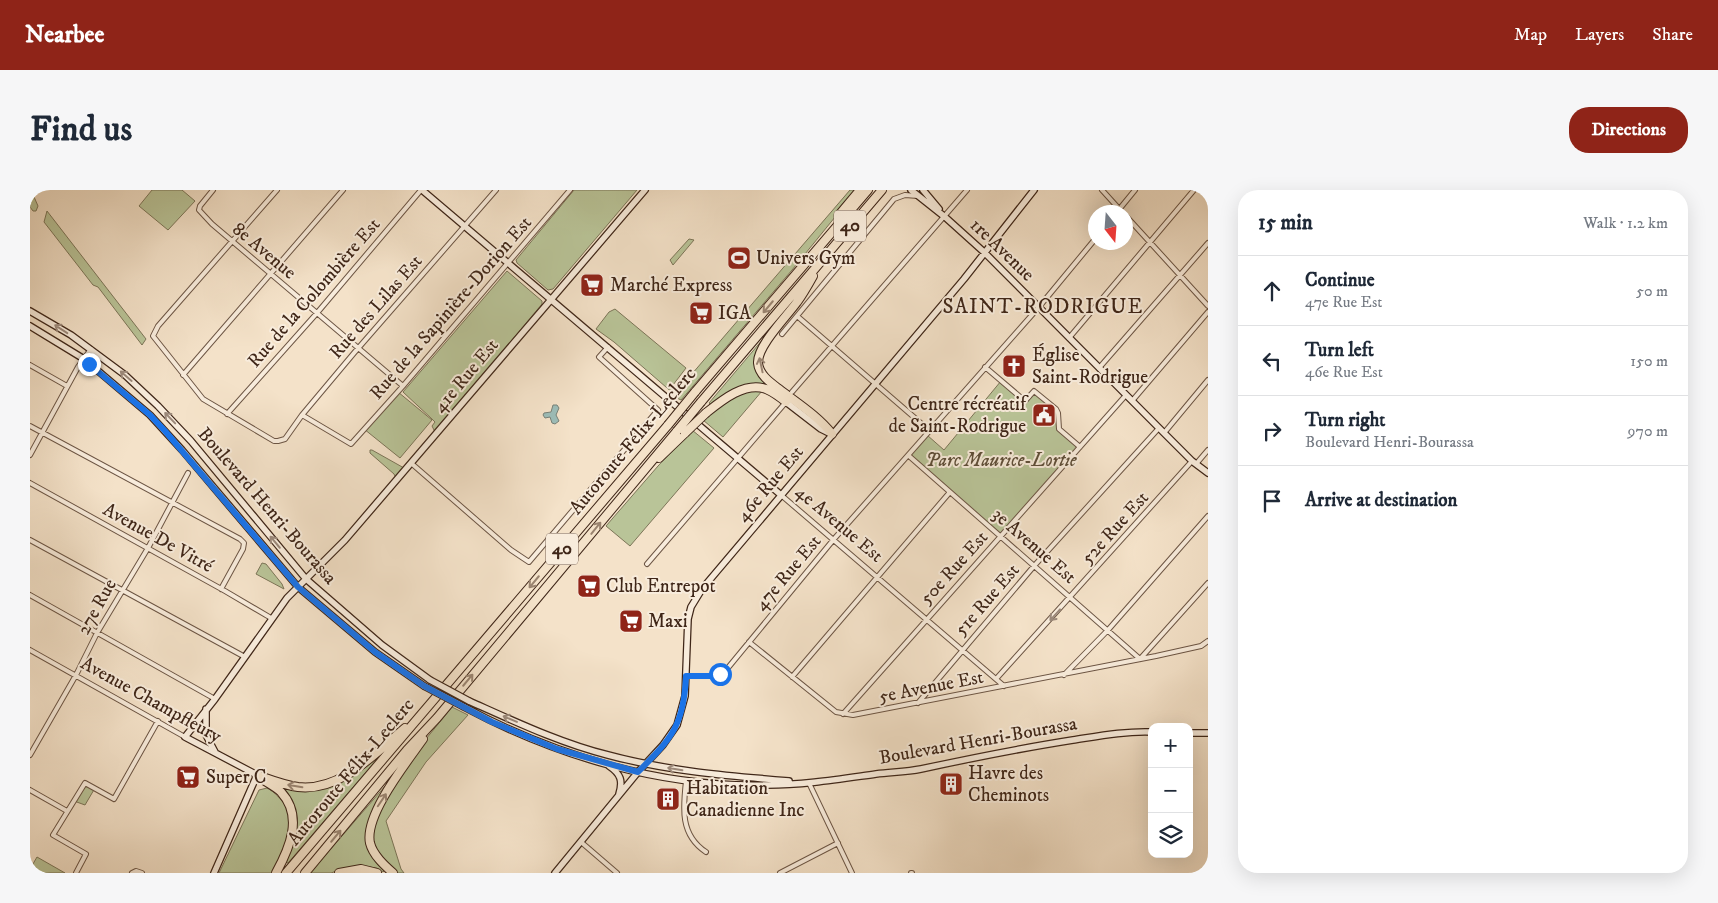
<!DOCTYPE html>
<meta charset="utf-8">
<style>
body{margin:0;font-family:"IM FELL DW Pica",serif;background:#f6f6f7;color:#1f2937}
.controls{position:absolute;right:15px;bottom:15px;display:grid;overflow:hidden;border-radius:10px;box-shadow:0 5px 20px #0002}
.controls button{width:45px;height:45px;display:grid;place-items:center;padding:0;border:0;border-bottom:1px solid #e0e1e3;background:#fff;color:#1f2937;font:25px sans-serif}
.compass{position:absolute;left:1058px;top:15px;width:45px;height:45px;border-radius:50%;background:#fff;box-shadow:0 5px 20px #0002;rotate:163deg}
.stop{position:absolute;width:15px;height:15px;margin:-11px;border:4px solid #1a73e8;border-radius:50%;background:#fff}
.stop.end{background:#1a73e8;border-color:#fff;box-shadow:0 1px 5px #0008}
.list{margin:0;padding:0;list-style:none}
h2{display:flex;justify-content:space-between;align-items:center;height:65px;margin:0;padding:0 20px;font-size:21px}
h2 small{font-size:16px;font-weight:400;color:#747a83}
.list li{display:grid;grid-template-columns:32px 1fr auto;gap:15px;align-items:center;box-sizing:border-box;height:70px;padding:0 20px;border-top:1px solid #e0e1e3}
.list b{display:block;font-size:19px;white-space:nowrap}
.list p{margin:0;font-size:16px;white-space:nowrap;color:#747a83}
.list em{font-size:16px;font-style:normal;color:#747a83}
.icon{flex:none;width:28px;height:28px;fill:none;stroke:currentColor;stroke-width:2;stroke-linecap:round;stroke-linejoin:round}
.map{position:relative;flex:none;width:1178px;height:683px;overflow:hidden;border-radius:20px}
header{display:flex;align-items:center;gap:30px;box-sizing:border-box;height:70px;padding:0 25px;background:#8f2418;color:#fff}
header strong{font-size:24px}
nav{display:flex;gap:28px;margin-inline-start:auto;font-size:18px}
.intro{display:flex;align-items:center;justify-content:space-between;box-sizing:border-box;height:120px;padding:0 30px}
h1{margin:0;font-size:35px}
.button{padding:12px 22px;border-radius:20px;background:#8f2418;color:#fff;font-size:18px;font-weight:700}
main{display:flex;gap:30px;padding:0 30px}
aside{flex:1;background:#fff;border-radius:20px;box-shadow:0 5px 20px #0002}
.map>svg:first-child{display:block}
</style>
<header>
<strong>Nearbee</strong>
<nav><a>Map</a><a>Layers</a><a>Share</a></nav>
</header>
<div class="intro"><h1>Find us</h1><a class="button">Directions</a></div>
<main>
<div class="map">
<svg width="1178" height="683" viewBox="0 0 1178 683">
<rect width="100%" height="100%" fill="#f4e2c9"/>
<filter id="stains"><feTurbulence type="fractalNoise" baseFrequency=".004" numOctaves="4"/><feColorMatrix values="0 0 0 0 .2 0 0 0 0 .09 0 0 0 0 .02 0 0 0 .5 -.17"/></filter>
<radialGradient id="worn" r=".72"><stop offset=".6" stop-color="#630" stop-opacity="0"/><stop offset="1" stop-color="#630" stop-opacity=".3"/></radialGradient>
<path fill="#b9c498" stroke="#7c7558" d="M1,0L8,16L6,21H3L0,17Z
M122,0H152L165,11L138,40L109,16Z
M544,0H607L523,99L518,100L487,73L486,70Z
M820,0H827L762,80L651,210L647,208L649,199Z
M17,21L116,149L112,155L68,97L63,95L14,32Z
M659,49L664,50L643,75L640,70Z
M477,81L512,111V114L405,242L402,236L405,232L402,229L373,202Z
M585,119L656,178L643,195L646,198L644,204L584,152L566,139L579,122Z
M739,142L727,173L747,201C740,198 731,194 724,194C708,193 693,206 681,215L679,213Z
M971,191L994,211L1004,201L1026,219L1030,239L1050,257L971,346L879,266L897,245L914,260Z
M722,200L732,201L693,247L673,230C688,217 702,205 722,200Z
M368,202L402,230L370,268L334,239Z
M662,240L684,258L600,356L576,336L628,276Z
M340,260H342L374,278L366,288L364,284L340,263Z
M232,373L236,374L252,394L254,399L226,384Z
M422,517L438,525L396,572L356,631L371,679L374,683H367C347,665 336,653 345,626L387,560Z
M354,561L258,673L255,672L265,629L242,592L286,599Z
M362,588L337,645L356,679L353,682L347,678L331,676L315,678L301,683H280Z
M53,595H59L65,598L55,615L44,611Z
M237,598C252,606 264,625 261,642C258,656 249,670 244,683H189L229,600Z
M7,667L35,683H0V679Z"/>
<path fill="#9cbdb8" stroke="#778178" d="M523,215H527L529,218L526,225L529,231L525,234L522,233L520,227L515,228L513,225L514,223L521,222Z"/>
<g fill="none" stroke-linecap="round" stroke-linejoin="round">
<g stroke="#6c5544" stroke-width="6">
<path id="street" d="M183,0L170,16L169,20L182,34L373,196
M247,0L128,136L123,146L173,209L244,251H248L255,249L272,225L324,163L466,0
M1072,0L1092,22
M1087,22L1105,0
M1096,26L1178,116
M767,126L900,241
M752,144L864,9L875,5L888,6
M1039,148L1164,0
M0,175L37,196
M955,177L995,211L1004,201L1026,219L1028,223L1029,239L1050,257
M1069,178L1178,53
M153,185L313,0
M762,202L937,0
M1102,211L1178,122
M197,224L287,123L391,0
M272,225L321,254L373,196L540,0
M0,236L210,349L214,353L213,359L191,399
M1134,243L1178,190
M0,265L48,177L61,159
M879,266L1110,469
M381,273L481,360L499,372L628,220L569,167L578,157
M1166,274L1178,260
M0,293L195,401L241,428
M751,305L974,496
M0,350L215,467
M617,374L756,212
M0,405L185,509
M719,452L806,522L823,525L1126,466L1171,456L1178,451
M0,460L155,547
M1110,469L1178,393
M1034,485L1078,440L1178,326
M656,486H684L697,479L804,349L1009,117L1066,48
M762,487L920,302
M966,489L1162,271
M888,513L1004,376L1129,238
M813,524L1096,205
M0,565L46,485L67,443L118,358L158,283
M656,591C653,618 650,645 676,662
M779,593L822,683
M0,600L37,621
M551,652L587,683
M46,683L56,664L23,645L55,593L84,609L128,531
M102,683L106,681L112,683
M750,683L808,653
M881,683H882"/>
</g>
<g stroke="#3f2618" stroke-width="8">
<path id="secondary" d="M392,0L751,305
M881,0L915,27L955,63L1134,243L1162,271L1178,283
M893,0L909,19
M0,121L41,145L95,185L128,216L161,251L276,389L352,455L400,490
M0,136L54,169L120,225L152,260L268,397L345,462L394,496
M756,212L791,239L801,244
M439,511C484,531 530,553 578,565C637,581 698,586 759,591
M434,517C526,566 632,598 737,595C774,595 810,589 846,584C861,582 876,582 891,579C942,568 992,558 1043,550C1069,546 1095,541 1122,542
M176,519V545L185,562
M1159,543H1178
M579,576C591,584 593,591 589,604
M184,683L227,585L155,547L185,509L257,408L315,350L615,0
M525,683L608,582L633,555L647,535L655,506L658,429L661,417L672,399L934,89L1004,0"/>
</g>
<g stroke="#3f2618" stroke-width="10">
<path id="highway" d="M809,25L830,0
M783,86C778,95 773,104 767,112C757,126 727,156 728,173C729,185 741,193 749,199C767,213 788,226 802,244
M665,202L838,0
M671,212L852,0
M676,223C691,211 715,191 736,199C743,202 750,207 756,212
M629,268L655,243
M227,585C241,590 254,595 268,597C311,602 345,563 375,538
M235,591C240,594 247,598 251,602C274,627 259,659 246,683
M256,683L638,235
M275,683L377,560L407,528L647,241
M309,683L331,679L347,683
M363,683C354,675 343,665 340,653C334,625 377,572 393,549"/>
</g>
<use href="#street" stroke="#f8ecdc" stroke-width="4"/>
<use href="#secondary" stroke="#f8ecdc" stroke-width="5.5"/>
<use href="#highway" stroke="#f4e2c9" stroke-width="8"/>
<g stroke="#3f2618" stroke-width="8" stroke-linecap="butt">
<path id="secondary-bridge" d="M400,490L439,511
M394,496L434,517"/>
</g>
<g stroke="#3f2618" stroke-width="10" stroke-linecap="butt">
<path id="highway-bridge" d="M638,235L665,202
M647,241L671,212
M655,243L676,223"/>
</g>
<use href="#secondary-bridge" stroke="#f8ecdc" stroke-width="5.5"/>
<use href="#highway-bridge" stroke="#f4e2c9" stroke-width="8"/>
</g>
<defs><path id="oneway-shaft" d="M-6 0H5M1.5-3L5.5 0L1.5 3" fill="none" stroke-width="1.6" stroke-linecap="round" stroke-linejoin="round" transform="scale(1.25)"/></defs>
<g stroke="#9a8470">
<use href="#oneway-shaft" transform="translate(738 117) rotate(130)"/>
<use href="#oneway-shaft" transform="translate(731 175) rotate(-102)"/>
<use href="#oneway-shaft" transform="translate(566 338) rotate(-51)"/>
<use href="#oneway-shaft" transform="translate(504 392) rotate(130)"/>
<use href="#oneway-shaft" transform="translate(438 490) rotate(-50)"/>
<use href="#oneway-shaft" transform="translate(265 596) rotate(-171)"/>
<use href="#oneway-shaft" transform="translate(352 610) rotate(-56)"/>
<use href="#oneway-shaft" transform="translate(306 646) rotate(-50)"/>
</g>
<g stroke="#9c897a">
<use href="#oneway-shaft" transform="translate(31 139) rotate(-147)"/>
<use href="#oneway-shaft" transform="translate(96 186) rotate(-139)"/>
<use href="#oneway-shaft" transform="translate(140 228) rotate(-134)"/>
<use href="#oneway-shaft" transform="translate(245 352) rotate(-130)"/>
<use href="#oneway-shaft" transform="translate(1025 425) rotate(132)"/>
<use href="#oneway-shaft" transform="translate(480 529) rotate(-157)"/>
<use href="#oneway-shaft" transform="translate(645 579) rotate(-171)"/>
</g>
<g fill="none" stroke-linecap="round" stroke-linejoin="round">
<path stroke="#1a73e8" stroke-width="6" d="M59,174L120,225L135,241L268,397L345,462L394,496L462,532L527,559L608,582C642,548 654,535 656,486H679L690,484"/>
</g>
<defs>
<g id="stadium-square" transform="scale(1.25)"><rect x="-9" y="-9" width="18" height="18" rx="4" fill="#8f2418" stroke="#f8ecdc"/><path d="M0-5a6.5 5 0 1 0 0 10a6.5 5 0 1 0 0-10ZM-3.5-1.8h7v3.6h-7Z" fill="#fff"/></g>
<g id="supermarket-square" transform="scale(1.25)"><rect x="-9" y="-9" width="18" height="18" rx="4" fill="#8f2418" stroke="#f8ecdc"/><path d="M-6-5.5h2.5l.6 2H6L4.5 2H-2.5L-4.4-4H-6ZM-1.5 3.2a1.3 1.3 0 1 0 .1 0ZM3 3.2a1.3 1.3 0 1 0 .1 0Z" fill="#fff"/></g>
<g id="church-square" transform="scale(1.25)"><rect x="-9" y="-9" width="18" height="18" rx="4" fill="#8f2418" stroke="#f8ecdc"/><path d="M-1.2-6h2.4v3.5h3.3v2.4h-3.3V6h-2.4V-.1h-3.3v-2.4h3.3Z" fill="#fff"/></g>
<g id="civic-square" transform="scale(1.25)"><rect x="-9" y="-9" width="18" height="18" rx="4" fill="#8f2418" stroke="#f8ecdc"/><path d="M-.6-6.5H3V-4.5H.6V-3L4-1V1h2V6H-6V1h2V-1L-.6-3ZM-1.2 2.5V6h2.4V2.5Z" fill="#fff"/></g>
<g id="building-square" transform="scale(1.25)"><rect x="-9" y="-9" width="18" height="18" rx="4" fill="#8f2418" stroke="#f8ecdc"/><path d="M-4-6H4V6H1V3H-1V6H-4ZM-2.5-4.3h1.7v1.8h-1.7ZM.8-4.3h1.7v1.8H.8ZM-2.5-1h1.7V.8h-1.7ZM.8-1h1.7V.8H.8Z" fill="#fff"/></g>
</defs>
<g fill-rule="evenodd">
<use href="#stadium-square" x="709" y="68"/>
<use href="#supermarket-square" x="562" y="95"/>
<use href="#supermarket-square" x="671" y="123"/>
<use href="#church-square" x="984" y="176"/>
<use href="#civic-square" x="1014" y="225"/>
<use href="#supermarket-square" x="559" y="396"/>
<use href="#supermarket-square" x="601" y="431"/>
<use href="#supermarket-square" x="158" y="587"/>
<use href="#building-square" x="921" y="594"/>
<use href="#building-square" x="638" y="609"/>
</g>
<g text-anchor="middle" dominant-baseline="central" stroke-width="4" stroke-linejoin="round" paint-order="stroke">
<g fill="#f8ecdc" stroke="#766153" stroke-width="1">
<rect x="804" y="20.5" width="32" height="31" rx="4"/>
<rect x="516" y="343.5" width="32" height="31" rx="4"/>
</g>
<g font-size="18" font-weight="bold" fill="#3f2618">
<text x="820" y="36">40</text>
<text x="532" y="359">40</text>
</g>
<g font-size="19" fill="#3f2618" stroke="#f8ecdc">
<text transform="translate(972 60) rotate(44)">1re Avenue</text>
<text transform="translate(234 61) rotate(40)">8e Avenue</text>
<text transform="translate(284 103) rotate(-49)">Rue de la Colombière Est</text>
<text transform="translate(346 117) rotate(-49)">Rue des Lilas Est</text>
<text transform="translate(421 118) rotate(-49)">Rue de la Sapinière-Dorion Est</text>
<text transform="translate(436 186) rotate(-50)">41e Rue Est</text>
<text transform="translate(603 251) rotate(-50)">Autoroute Félix-Leclerc</text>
<text transform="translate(740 294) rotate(-50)">46e Rue Est</text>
<text transform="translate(237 316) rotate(49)">Boulevard Henri-Bourassa</text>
<text transform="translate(809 334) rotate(40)">4e Avenue Est</text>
<text transform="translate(1085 338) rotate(-48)">52e Rue Est</text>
<text transform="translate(128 348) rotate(29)">Avenue De Vitré</text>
<text transform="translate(1004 356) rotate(41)">3e Avenue Est</text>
<text transform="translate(924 378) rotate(-48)">50e Rue Est</text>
<text transform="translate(758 383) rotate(-50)">47e Rue Est</text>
<text transform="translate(957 410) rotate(-49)">51e Rue Est</text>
<text transform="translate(67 417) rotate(-61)">27e Rue</text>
<text transform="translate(901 497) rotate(-11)">5e Avenue Est</text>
<text transform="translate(121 510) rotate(29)">Avenue Champfleury</text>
<text transform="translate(948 551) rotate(-10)">Boulevard Henri-Bourassa</text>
<text transform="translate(321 582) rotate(-50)">Autoroute Félix-Leclerc</text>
</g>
<g font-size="19" fill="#3f2618" stroke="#f8ecdc" text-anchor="start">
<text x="726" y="68">Univers Gym</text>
<text x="580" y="95">Marché Express</text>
<text x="688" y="123">IGA</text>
<text x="1002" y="165">Église<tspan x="1002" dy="22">Saint-Rodrigue</tspan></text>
<text x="996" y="214" text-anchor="end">Centre récréatif<tspan x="996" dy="22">de Saint-Rodrigue</tspan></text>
<text x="576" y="396">Club Entrepot</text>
<text x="618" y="431">Maxi</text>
<text x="938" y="583">Havre des<tspan x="938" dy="22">Cheminots</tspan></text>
<text x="176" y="587">Super C</text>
<text x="656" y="598">Habitation<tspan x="656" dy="22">Canadienne Inc</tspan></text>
</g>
<g font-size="19" font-style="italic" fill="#5e4e38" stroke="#f8ecdc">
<text x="971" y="270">Parc Maurice-Lortie</text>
</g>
<g font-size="21" letter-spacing="1" fill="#3f2618" stroke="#f8ecdc">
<text x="1013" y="117">SAINT-RODRIGUE</text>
</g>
</g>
<rect width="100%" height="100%" filter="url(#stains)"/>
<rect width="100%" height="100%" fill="url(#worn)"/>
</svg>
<div class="controls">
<button>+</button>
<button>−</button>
<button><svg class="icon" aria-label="layers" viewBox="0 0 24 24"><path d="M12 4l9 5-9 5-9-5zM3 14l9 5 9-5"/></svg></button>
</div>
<svg class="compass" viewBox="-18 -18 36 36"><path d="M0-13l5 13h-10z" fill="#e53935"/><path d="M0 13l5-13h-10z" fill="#747a83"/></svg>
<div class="stop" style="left:690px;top:484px"></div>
<div class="stop end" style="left:59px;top:174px"></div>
</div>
<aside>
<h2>15 min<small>Walk · 1.2 km</small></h2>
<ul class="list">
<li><svg class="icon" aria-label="ahead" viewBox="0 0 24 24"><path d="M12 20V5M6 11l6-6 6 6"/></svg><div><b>Continue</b><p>47e Rue Est</p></div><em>50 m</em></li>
<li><svg class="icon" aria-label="left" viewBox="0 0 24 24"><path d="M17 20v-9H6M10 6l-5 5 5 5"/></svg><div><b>Turn left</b><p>46e Rue Est</p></div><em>150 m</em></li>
<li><svg class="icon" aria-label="right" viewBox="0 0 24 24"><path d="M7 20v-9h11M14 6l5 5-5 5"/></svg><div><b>Turn right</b><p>Boulevard Henri-Bourassa</p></div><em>970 m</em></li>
<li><svg class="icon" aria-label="arrive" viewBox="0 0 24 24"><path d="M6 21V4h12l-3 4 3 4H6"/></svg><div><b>Arrive at destination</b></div></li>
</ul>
</aside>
</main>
